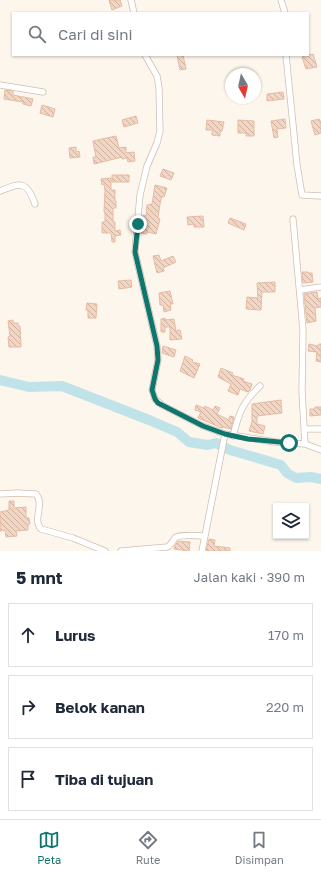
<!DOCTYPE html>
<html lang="id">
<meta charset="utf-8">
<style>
body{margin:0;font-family:"Golos Text",sans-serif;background:#f2f2f3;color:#1f2937}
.controls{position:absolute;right:12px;bottom:12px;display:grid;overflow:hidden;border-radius:0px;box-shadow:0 1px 3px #0004}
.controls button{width:36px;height:36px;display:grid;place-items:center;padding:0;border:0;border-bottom:1px solid #e0e1e3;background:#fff;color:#1f2937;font:20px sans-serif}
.compass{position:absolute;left:225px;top:68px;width:36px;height:36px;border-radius:50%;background:#fff;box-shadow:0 1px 3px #0004;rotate:171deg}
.stop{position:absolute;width:12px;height:12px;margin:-9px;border:3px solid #0f766e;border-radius:50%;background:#fff}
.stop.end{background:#0f766e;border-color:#fff;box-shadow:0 1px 4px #0008}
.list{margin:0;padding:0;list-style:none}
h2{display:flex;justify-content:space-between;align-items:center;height:52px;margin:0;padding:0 16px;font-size:17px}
h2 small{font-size:13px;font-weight:400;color:#747a83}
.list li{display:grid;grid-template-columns:26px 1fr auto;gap:12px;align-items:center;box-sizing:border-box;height:64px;margin:0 8px 8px;padding:0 8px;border:1px solid #e0e1e3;border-radius:0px}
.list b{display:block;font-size:15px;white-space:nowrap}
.list em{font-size:13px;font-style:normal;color:#747a83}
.icon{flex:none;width:22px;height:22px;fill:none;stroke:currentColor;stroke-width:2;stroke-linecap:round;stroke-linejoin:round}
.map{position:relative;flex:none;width:321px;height:551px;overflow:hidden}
.search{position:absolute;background:#fff;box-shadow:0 1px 3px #0004;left:12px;right:12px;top:12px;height:44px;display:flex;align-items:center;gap:10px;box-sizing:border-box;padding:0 14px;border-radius:0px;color:#747a83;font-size:15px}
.sheet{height:268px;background:#fff}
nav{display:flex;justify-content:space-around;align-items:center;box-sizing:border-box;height:56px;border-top:1px solid #e0e1e3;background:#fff;font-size:11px;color:#747a83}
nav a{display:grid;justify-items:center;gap:2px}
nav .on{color:#0f766e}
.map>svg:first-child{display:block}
</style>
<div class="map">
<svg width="321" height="551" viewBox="0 0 321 551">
<defs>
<pattern id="building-back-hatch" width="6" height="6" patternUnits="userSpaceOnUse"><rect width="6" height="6" fill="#f3d5c3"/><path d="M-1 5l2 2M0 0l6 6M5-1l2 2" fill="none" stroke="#cab0a1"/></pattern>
</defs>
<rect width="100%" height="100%" fill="#fdf6ec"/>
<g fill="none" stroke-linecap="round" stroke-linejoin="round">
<path stroke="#bfe3e8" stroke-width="10" d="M0,380L29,387L62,386L149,420L177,432L189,442L208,445L216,443L230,450L281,465L287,473L296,478L311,477L321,479"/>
</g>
<path fill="url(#building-back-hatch)" stroke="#e6bba3" d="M109,0H120L122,6L112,10Z
M313,54L317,67L306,69L302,57Z
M177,55H183L186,69L180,70Z
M5,90L13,91V95L33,99L31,106L23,104V102L4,99Z
M283,92L284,99L267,101V94Z
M42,105L55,109L53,117L40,113Z
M136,116L138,123L124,127L122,120Z
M285,119L286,128L277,129L278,137L274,138L271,121Z
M319,119L321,122V133L315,135L311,121Z
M207,120L224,122L222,131H220V136L212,135V130H206Z
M238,120L254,121V136H246V133H238Z
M116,136L119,148L126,147V153L134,152L135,161L128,162L127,158L122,159V157L94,164L93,157H96L93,141Z
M76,147V152L79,151L80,157L70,158L69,148Z
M163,169L174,173L171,180L160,176Z
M112,175H129V182H112Z
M111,178V190H115V201H116V208H113V222H115V231L120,230L121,235L115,236V242H112L111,233H102V222H105V212H104L105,190L104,184L102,185L101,179Z
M155,185L167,188L164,197L162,196L160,204L158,218L160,219L158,227L156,234L147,232V234L141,233L143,215L146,216L147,205L152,204Z
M203,216L204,227H194V224L188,225L187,217Z
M230,218L246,224L244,230L228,223Z
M159,255L161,261L173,256L176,262L163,268L164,271L157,273L153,256Z
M302,272H308V273H312L313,282L303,283Z
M131,280L132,287L119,289L118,281Z
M275,282V292H262L261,310L246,309L247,297L258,298L257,283Z
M170,291L173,304H170L171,310L164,312L163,305H160L159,293Z
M317,292L318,299L321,298V307L315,308L316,321L307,323L304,294Z
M87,303L97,304L96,318H88V310H86Z
M165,318V320L174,319L176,331L180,330L182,339L170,340V327H165V332H161V319Z
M13,320V323H18V326H20L21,347H9L8,337L10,336L8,321Z
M309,344L318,346L319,344H321V362L316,361L317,352L308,351Z
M163,346L176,350L174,357L162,353Z
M185,356L193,360L192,362L200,364L194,378L180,371Z
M221,368L233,373L232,375L244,379L243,381L252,384L250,390L248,392L240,389L238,395L228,391L231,384L218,377Z
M281,400L282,413L257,416V424L265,426L263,434L249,431L252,422V404Z
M196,405L204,408L205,406L213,410L215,406L220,408L217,414L229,420L230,416L234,417L231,429L223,427L222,428L198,418L201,412L195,410Z
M315,407H321V415L310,416V409H315Z
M9,501H14V508L26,507V518H29L30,524H28V530L16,531L17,536L6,537L5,530L0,531V512L9,510Z
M209,539L215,540L214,546L230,548V551H206Z
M178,541L190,542L189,551L174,549L175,546Z"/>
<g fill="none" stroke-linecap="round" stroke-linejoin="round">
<g stroke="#d1beb0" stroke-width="7">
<path id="minor" d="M131,0L134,13
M281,0L285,13
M145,55L157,76L159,88L160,131L157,143L147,166L140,195L135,252L157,346L158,360L152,390L155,399L162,405L203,426L225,434L275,442L305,444L321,450
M286,55L297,165L302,195L321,196
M0,85L43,92
M0,191C21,182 27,181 35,204
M293,219L303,330L302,391L305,444
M300,290L321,287
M305,429H321
M233,436C239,413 242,403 260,386
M0,494L17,493L36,494C45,505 32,519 41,529L73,538L105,551
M121,551L167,547C172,545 172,541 175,538C179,534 198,536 204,536
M202,551L225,434"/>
</g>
<use href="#minor" stroke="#fff" stroke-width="5.5"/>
</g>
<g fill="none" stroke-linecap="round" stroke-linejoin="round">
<path stroke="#0f766e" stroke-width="5" d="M138,224L135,252L157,346L158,360L152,390L155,399L158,403L203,426L225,434L248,439L289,443"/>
</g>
</svg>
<div class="controls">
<button><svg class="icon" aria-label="layers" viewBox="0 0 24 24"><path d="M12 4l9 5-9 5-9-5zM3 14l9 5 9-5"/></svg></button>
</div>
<svg class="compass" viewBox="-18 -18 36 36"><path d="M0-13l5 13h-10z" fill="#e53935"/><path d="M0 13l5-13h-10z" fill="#747a83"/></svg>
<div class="stop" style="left:289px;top:443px"></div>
<div class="stop end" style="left:138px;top:224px"></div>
<div class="search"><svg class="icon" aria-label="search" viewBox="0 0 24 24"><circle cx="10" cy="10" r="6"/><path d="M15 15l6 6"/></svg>Cari di sini</div>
</div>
<section class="sheet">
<h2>5 mnt<small>Jalan kaki · 390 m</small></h2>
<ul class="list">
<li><svg class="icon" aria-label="ahead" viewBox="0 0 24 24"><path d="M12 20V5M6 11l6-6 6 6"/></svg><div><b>Lurus</b></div><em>170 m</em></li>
<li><svg class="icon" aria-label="right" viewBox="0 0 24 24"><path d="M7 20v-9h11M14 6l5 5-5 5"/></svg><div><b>Belok kanan</b></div><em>220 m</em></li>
<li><svg class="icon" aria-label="arrive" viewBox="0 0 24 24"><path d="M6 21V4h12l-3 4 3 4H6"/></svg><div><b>Tiba di tujuan</b></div></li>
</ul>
</section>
<nav>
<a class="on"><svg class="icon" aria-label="map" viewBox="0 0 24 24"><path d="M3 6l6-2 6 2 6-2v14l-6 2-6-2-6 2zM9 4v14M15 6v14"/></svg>Peta</a>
<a><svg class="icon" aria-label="directions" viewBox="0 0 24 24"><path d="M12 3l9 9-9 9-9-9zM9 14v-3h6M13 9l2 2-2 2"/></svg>Rute</a>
<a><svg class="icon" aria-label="saved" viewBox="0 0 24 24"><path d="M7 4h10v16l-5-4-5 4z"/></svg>Disimpan</a>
</nav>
